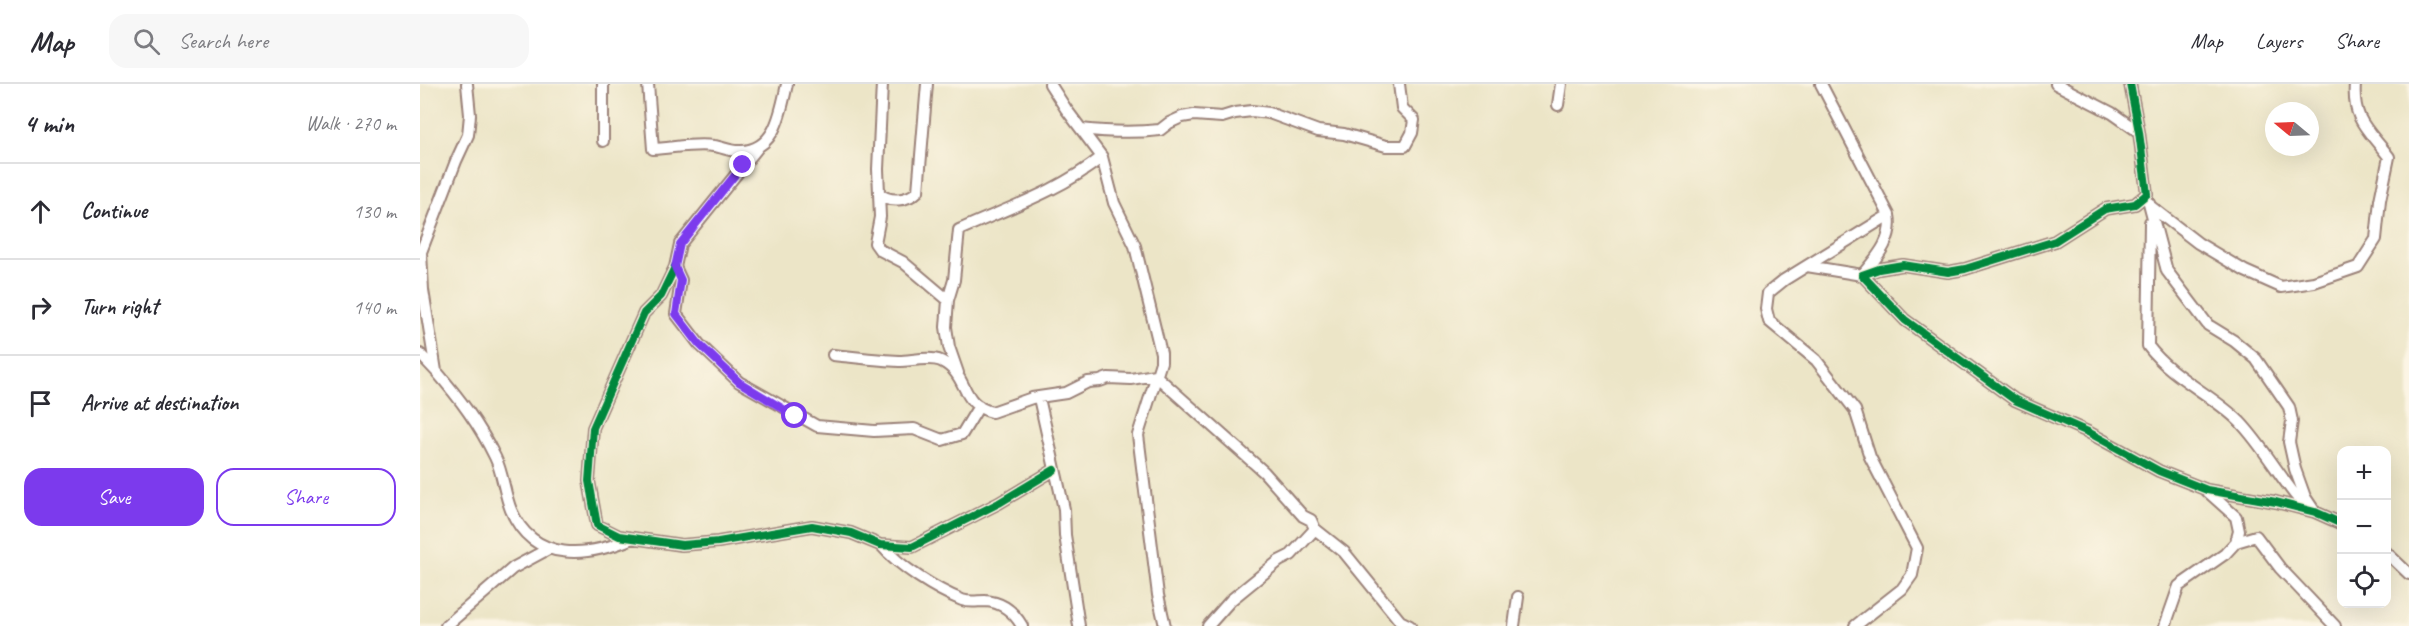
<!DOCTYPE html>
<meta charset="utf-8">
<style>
body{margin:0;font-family:Caveat,sans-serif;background:#f7f7f7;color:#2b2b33}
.controls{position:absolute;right:18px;bottom:18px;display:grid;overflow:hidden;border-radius:12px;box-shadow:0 6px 24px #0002}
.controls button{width:54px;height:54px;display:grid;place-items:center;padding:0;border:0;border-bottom:2px solid #e1e1e2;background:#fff;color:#2b2b33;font:30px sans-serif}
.compass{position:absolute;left:1845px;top:18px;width:54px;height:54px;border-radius:50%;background:#fff;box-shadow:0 6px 24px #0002;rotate:289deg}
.stop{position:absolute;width:18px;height:18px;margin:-14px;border:4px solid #7c3aed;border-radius:50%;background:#fff}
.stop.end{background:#7c3aed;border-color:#fff;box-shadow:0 2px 6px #0008}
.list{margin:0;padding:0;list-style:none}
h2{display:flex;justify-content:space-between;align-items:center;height:78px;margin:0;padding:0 24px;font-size:26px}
h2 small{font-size:20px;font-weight:400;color:#7c7c81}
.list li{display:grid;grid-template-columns:39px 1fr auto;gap:18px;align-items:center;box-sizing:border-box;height:96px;padding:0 24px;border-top:2px solid #e1e1e2}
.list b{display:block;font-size:22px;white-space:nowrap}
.list em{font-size:20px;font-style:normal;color:#7c7c81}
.actions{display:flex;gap:12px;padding:18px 24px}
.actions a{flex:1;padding:14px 0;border:2px solid #7c3aed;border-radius:18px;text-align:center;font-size:21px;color:#7c3aed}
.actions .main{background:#7c3aed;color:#fff}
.icon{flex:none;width:33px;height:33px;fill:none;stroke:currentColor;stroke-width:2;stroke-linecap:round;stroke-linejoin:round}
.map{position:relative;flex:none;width:1989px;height:542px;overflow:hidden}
header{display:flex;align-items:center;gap:36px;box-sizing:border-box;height:84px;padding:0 30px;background:#fff;border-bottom:2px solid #e1e1e2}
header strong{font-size:28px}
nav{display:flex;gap:33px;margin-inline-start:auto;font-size:21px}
.search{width:420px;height:54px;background:#f7f7f7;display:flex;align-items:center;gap:15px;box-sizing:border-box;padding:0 21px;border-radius:18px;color:#7c7c81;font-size:22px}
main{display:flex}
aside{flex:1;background:#fff}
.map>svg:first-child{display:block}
</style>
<header>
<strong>Map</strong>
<div class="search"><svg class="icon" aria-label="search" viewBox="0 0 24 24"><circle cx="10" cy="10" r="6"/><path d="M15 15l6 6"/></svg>Search here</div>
<nav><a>Map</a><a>Layers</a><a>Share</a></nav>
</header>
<main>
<aside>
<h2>4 min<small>Walk · 270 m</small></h2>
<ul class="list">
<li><svg class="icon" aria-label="ahead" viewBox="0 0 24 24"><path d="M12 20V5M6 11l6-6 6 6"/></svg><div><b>Continue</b></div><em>130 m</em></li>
<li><svg class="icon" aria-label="right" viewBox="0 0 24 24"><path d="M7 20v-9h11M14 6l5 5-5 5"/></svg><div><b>Turn right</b></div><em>140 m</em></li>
<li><svg class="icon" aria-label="arrive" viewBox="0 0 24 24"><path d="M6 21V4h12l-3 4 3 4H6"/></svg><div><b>Arrive at destination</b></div></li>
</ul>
<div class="actions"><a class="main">Save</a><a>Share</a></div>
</aside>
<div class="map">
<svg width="1989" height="542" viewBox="0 0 1989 542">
<rect width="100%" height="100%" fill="#fcf5e5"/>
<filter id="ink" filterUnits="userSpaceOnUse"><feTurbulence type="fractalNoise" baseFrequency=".0167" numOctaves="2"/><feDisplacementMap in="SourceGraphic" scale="12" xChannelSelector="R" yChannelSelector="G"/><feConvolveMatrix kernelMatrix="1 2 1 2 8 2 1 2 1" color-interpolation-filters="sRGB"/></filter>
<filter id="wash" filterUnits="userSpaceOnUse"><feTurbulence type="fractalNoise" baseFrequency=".008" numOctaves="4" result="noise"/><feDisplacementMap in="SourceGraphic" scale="24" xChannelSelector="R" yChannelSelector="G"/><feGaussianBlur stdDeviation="1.35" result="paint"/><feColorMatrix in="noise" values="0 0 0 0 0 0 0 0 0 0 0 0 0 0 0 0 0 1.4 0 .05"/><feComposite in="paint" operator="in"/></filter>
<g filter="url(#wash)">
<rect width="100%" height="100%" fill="#ece5c7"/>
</g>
<g filter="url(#ink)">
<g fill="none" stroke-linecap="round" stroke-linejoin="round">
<g stroke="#9b8279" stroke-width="14">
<path id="minor" d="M228,0L233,65C253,64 274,59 294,62C303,63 311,68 321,67C356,66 361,27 367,0
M462,0L458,85L460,133L455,159L460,166L483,178L528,216
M1636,0L1692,29L1719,48
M1710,0L1719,48L1727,110L1715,120L1685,125L1635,157L1545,185L1528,188L1483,181L1459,185L1442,191L1485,236L1595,316L1668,348L1739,387L1787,406L1856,418L1895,428L1922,440
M1138,21L1141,0
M661,45C687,48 714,49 740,46L749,39L762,33L774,31L802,33L815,29L832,27L849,29L898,47L924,50L966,62H985L992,49L994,36L982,24L979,0
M183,57V0
M339,62L260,160L255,183L261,196L256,230L279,260L319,298L397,342L454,347L494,345L522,356L542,350L559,322
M682,73L694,119L715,162L741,269V278L718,351L738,511L745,542
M459,109C469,119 488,117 498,107L507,0
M1729,119L1747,187L1788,241L1814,257L1836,275L1869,323L1872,337L1869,358L1875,385L1885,413L1895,428
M1730,122L1778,159L1825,187L1861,203L1894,198L1938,183L1956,155L1960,116L1969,73C1949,46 1932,37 1935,0
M1730,138L1728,262C1752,294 1792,310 1820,338C1841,360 1857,388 1876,412L1882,415L1885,413
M1387,182L1442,191C1456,174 1474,156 1469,131L1401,0
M255,183L241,212L224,229L173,344L169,397L177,441L199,452L262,461L298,458L392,442L431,449L460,461L492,463L579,419L634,386
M0,270L16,287L3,206L1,168L36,77L48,51L50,31L47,0
M413,271C435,273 457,276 479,277C491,277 510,272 521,277C550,291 538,319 572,328L612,314L646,309L668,298L680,297L688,294L711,295L735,291L844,388L883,432L891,436L895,445L924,468L980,537L990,542
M16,287C40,315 59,340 75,373C83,389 84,409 91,426C114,480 168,473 213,454
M538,289L529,263L526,243L528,216L534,196L539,146C590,123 638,108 682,73L646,25L630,0
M619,314L644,425L645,451L659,542
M1816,458L1836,452L1860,484L1915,542
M461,461C480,483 515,505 542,516C550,519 557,517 565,517C582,518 594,528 602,542
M1966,468L1989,490
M26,542L93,484L130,464
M788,542L811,516L859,477L871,471L895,445
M1094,542L1098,513
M1435,542L1482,505L1492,491L1497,464L1450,373L1435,326L1396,276L1349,237L1346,225L1348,209L1364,196L1469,131
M1745,542L1759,502L1805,470L1816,458L1819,447L1816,433L1787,407"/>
</g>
<use href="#minor" stroke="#fff" stroke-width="10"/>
<g stroke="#fcf5e5" stroke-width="11">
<path id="cycleway" d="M1710,0L1719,48L1727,110L1715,120L1685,125L1635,157L1545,185L1528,188L1483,181L1459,185L1442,191L1485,236L1595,316L1668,348L1739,387L1787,406L1856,418L1895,428L1922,440
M255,183L241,212L224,229L173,344L169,397L177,441L199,452L262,461L298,458L392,442L431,449L460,461L492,463L579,419L634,386"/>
</g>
<use href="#cycleway" stroke="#00873e" stroke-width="8"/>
</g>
</g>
<g fill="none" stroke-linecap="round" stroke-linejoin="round" filter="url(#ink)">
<path stroke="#7c3aed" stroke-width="8" d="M323,81L260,160L255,183L261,196L256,230L279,260L319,298L375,332"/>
</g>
</svg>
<div class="controls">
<button>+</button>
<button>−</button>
<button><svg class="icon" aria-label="locate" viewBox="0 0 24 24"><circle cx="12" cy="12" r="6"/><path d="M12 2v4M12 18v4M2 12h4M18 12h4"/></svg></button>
</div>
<svg class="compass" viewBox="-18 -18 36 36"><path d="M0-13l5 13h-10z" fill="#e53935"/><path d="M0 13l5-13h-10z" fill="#7c7c81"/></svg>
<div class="stop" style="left:375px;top:332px"></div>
<div class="stop end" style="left:323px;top:81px"></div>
</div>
</main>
